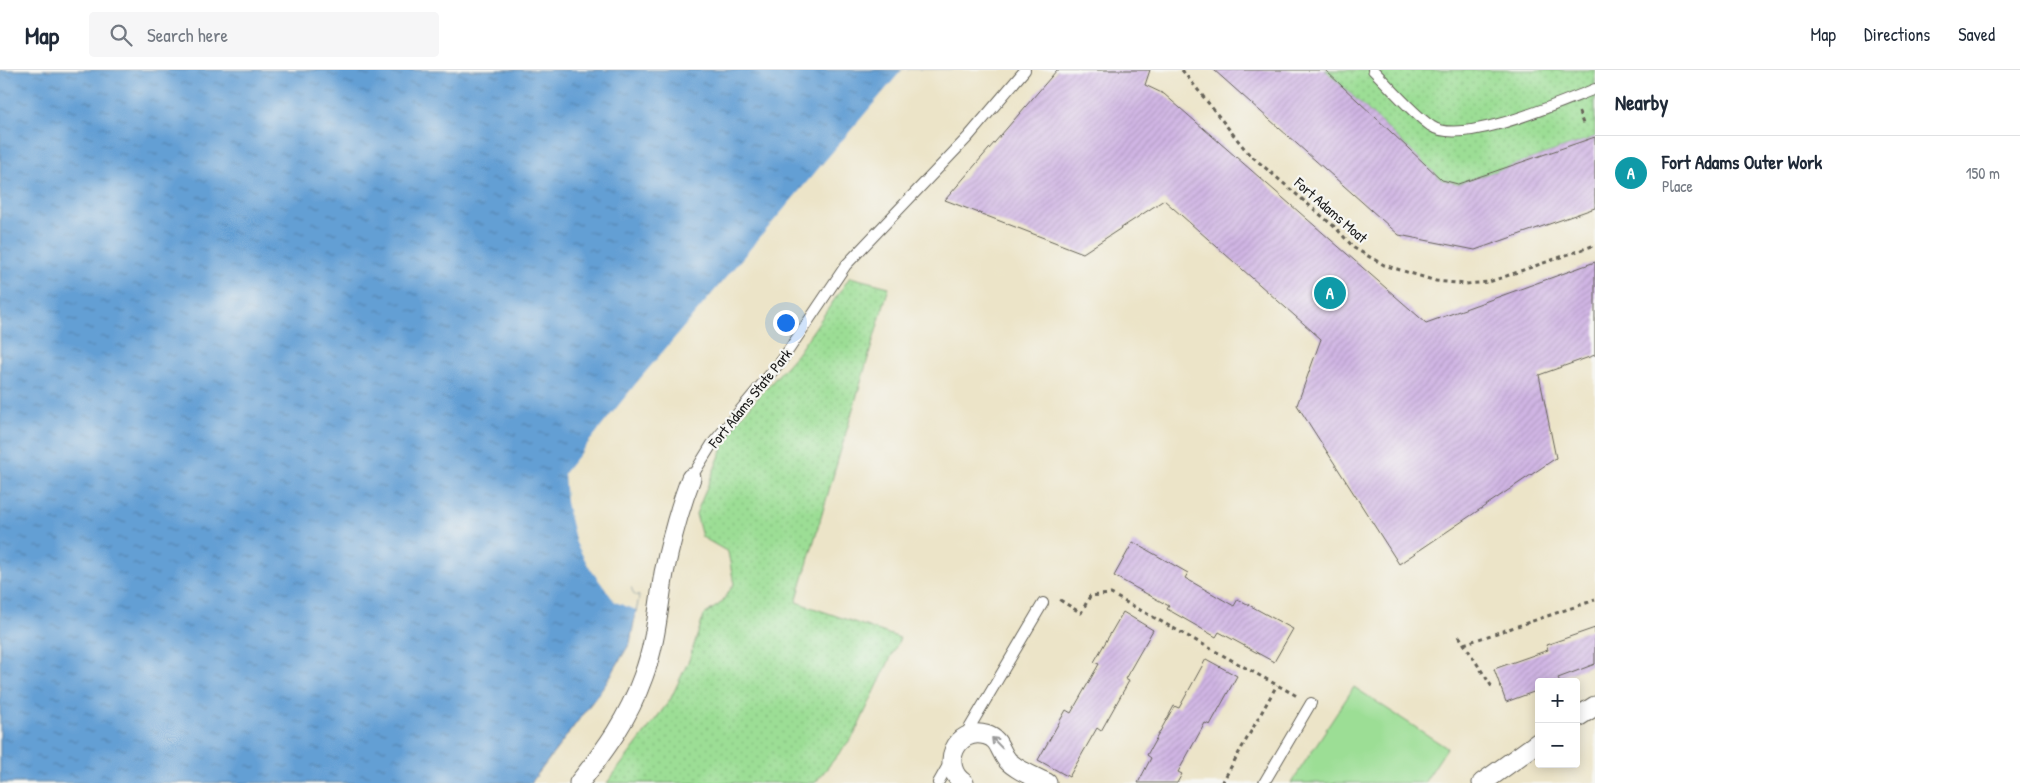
<!DOCTYPE html>
<meta charset="utf-8">
<style>
body{margin:0;font-family:"Patrick Hand",sans-serif;background:#f6f6f7;color:#1f2937}
.controls{position:absolute;right:15px;bottom:15px;display:grid;overflow:hidden;border-radius:5px;box-shadow:0 2px 12px #0003}
.controls button{width:45px;height:45px;display:grid;place-items:center;padding:0;border:0;border-bottom:1px solid #e0e1e3;background:#fff;color:#1f2937;font:25px sans-serif}
.you{position:absolute;left:785px;top:252px;width:18px;height:18px;margin:-12px;border:4px solid #fff;border-radius:50%;background:#1a73e8;box-shadow:0 0 0 8px #1a73e833}
.badge{display:grid;place-items:center;width:32px;height:32px;border-radius:50%;background:#1f6fb2;color:#fff;font-size:16px;font-weight:700}
.pin{position:absolute;translate:-50% -50%;border:2px solid #fff;box-shadow:0 1px 5px #0006}
.list{margin:0;padding:0;list-style:none}
h2{display:flex;justify-content:space-between;align-items:center;height:65px;margin:0;padding:0 20px;font-size:21px}
h2 small{font-size:16px;font-weight:400;color:#747a83}
.list li{display:grid;grid-template-columns:32px 1fr auto;gap:15px;align-items:center;box-sizing:border-box;height:75px;padding:0 20px;border-top:1px solid #e0e1e3}
.list b{display:block;font-size:19px;white-space:nowrap}
.list p{margin:0;font-size:16px;white-space:nowrap;color:#747a83}
.list em{font-size:16px;font-style:normal;color:#747a83}
.icon{flex:none;width:28px;height:28px;fill:none;stroke:currentColor;stroke-width:2;stroke-linecap:round;stroke-linejoin:round}
.map{position:relative;flex:none;width:1595px;height:713px;overflow:hidden}
header{display:flex;align-items:center;gap:30px;box-sizing:border-box;height:70px;padding:0 25px;background:#fff;border-bottom:1px solid #e0e1e3}
header strong{font-size:24px}
nav{display:flex;gap:28px;margin-inline-start:auto;font-size:18px}
.search{width:350px;height:45px;background:#f6f6f7;display:flex;align-items:center;gap:12px;box-sizing:border-box;padding:0 18px;border-radius:5px;color:#747a83;font-size:19px}
main{display:flex}
aside{flex:1;background:#fff}
.map>svg:first-child{display:block}
</style>
<header>
<strong>Map</strong>
<div class="search"><svg class="icon" aria-label="search" viewBox="0 0 24 24"><circle cx="10" cy="10" r="6"/><path d="M15 15l6 6"/></svg>Search here</div>
<nav><a>Map</a><a>Directions</a><a>Saved</a></nav>
</header>
<main>
<div class="map">
<svg width="1595" height="713" viewBox="0 0 1595 713">
<defs>
<pattern id="grass-dots" width="8" height="8" patternUnits="userSpaceOnUse" patternTransform="scale(1.25)"><rect width="8" height="8" fill="#9cde95"/><path d="M2 2h.1M6 6h.1" fill="none" stroke="#86be80" stroke-width="1.8" stroke-linecap="round"/></pattern>
<pattern id="water-ripples" width="26" height="14" patternUnits="userSpaceOnUse" patternTransform="scale(1.25)"><rect width="26" height="14" fill="#649fd4"/><path d="M2 4q2-2 4 0t4 0M15 11q2-2 4 0t4 0" fill="none" stroke="#5281ab"/></pattern>
<pattern id="building-hatch" width="6" height="6" patternUnits="userSpaceOnUse" patternTransform="scale(1.25)"><rect width="6" height="6" fill="#d0b5e4"/><path d="M-1 1l2-2M0 6l6-6M5 7l2-2" fill="none" stroke="#b29bc3"/></pattern>
</defs>
<rect width="100%" height="100%" fill="#f6f6f2"/>
<filter id="ink" filterUnits="userSpaceOnUse"><feTurbulence type="fractalNoise" baseFrequency=".02" numOctaves="2"/><feDisplacementMap in="SourceGraphic" scale="10" xChannelSelector="R" yChannelSelector="G"/><feConvolveMatrix kernelMatrix="1 2 1 2 8 2 1 2 1" color-interpolation-filters="sRGB"/></filter>
<filter id="wash" filterUnits="userSpaceOnUse"><feTurbulence type="fractalNoise" baseFrequency=".0096" numOctaves="4" result="noise"/><feDisplacementMap in="SourceGraphic" scale="20" xChannelSelector="R" yChannelSelector="G"/><feGaussianBlur stdDeviation="1.12" result="paint"/><feColorMatrix in="noise" values="0 0 0 0 0 0 0 0 0 0 0 0 0 0 0 0 0 1.4 0 .05"/><feComposite in="paint" operator="in"/></filter>
<g filter="url(#wash)">
<rect width="100%" height="100%" fill="#ece4c8"/>
<path fill="url(#grass-dots)" stroke="#5c7d58" d="M1325,0H1595V67L1458,114L1442,110Z
M850,207L889,217L796,532L900,568L854,665L815,713H607L670,630L689,590L704,545L721,533L734,514L728,482L702,467L696,444L731,358L797,284Z"/>
<path fill="#9cde95" stroke="#5c7d58" d="M1354,617L1447,678L1424,713H1291Z"/>
<path fill="url(#water-ripples)" stroke="#405e78" d="M0,0H954L613,404L600,441L634,525L639,526L630,573L605,615L531,713H0Z"/>
<path fill="#ece4c8" d="M902,0H956L864,120L805,208L773,247L741,285L671,352L639,376L615,405L603,441L633,515L631,518L634,525L639,526L636,540L615,532L589,497L576,473L566,432L564,403L638,311Z"/>
<g id="blocks">
<path fill="url(#building-hatch)" d="M1057,0H1150L1145,15L1164,24L1426,253L1595,192V285L1539,305L1556,388L1399,494L1297,335L1321,269L1164,130L1083,183L945,130Z
M1214,0H1325L1442,110L1458,114L1595,67V138L1475,180L1399,165Z
M1133,472L1188,503L1185,508L1234,536L1238,529L1293,559L1274,592L1219,562L1216,567L1167,539L1169,536L1114,506Z
M1123,542L1153,560L1125,609L1129,611L1101,661L1097,658L1069,707L1038,690L1066,640L1071,643L1099,594L1094,592Z
M1595,558V594L1558,608L1560,612H1539V620L1506,632L1494,599L1548,580L1546,575Z
M1206,589L1237,606L1210,655L1205,653L1178,702L1182,704L1177,713H1138L1151,688L1147,685L1174,636L1179,638Z"/>
</g>
</g>
<g filter="url(#ink)">
<use href="#blocks" fill-opacity="0" stroke="#656258" stroke-width="1"/>
<g fill="none" stroke-linecap="round" stroke-linejoin="round">
<g stroke="#656258" stroke-width="12">
<path id="service" d="M1373,0C1389,16 1413,44 1431,56C1461,77 1561,32 1595,19
M691,408L712,374L782,290L846,195L968,67L1025,0
M964,667L1043,533
M938,713L951,690
M1264,713L1311,633"/>
</g>
<g stroke="#656258" stroke-width="21">
<path id="minor" d="M1576,648L1595,636
M579,713C606,679 628,649 643,607C656,573 658,538 664,503C671,470 679,439 691,408
M964,713C939,697 956,656 986,665C1000,669 999,680 1007,690C1016,700 1035,707 1047,713
M1482,713L1539,672"/>
</g>
<path stroke="#656258" stroke-width="3" stroke-dasharray="4 4" stroke-linecap="butt" d="M1182,0L1248,83L1337,159L1354,178L1384,195L1436,211L1466,214L1489,212L1595,175
M1579,42L1583,54
M1060,530L1081,543L1090,526L1111,524L1297,626
M1459,566L1492,617
M1464,574L1595,530
M1222,713L1277,615"/>
<use href="#service" stroke="#fff" stroke-width="10"/>
<use href="#minor" stroke="#fff" stroke-width="19"/>
</g>
<defs><path id="oneway-shaft" d="M-6 0H5M1.5-3L5.5 0L1.5 3" fill="none" stroke-width="1.6" stroke-linecap="round" stroke-linejoin="round" transform="scale(1.25)"/></defs>
<use stroke="#999" href="#oneway-shaft" transform="translate(997 673) rotate(-134)"/>
</g>
<g text-anchor="middle" dominant-baseline="central" stroke-width="4.5" stroke-linejoin="round" paint-order="stroke">
<g font-size="15" fill="#1c1c1c" stroke="#f6f6f2">
<text transform="translate(1331 140) rotate(41)">Fort Adams Moat</text>
<text transform="translate(750 328) rotate(-51)">Fort Adams State Park</text>
</g>
</g>
</svg>
<div class="controls">
<button>+</button>
<button>−</button>
</div>
<div class="you"></div>
<div class="pin badge" style="left:1330px;top:223px;background:#0f9aa8">A</div>
</div>
<aside>
<h2>Nearby<small></small></h2>
<ul class="list">
<li><span class="badge" style="background:#0f9aa8">A</span><div><b>Fort Adams Outer Work</b><p>Place</p></div><em>150 m</em></li>
</ul>
</aside>
</main>
